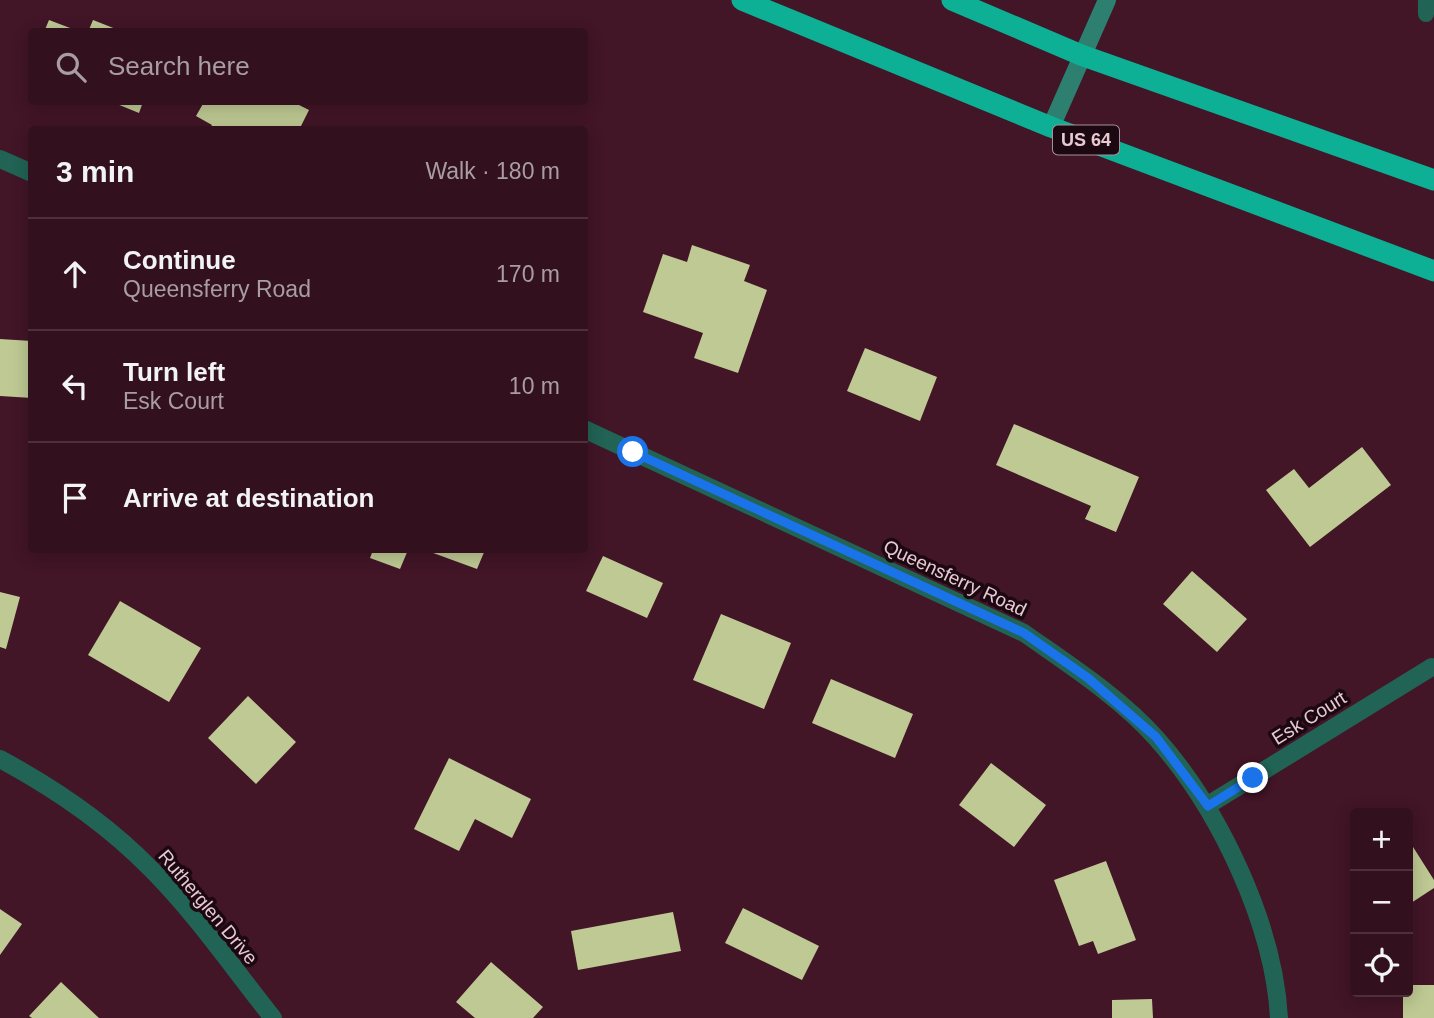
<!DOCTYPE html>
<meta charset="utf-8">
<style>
body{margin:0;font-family:Helvetica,sans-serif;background:#3a1926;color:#f1f3f6}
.controls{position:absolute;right:21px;bottom:21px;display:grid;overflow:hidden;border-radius:7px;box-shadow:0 4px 18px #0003}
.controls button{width:63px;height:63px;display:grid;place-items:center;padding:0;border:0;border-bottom:2px solid #4d303b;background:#32101d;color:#f1f3f6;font:35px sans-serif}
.stop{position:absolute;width:21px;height:21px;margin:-16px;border:5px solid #1a73e8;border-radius:50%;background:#fff}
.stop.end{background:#1a73e8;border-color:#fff;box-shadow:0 2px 7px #0008}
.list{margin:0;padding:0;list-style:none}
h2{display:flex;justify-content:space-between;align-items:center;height:91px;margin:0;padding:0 28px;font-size:30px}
h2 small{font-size:23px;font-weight:400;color:#a89da4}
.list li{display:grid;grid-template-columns:46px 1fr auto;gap:21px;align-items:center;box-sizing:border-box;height:112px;padding:0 28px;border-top:2px solid #4d303b}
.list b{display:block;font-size:26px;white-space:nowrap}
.list p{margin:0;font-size:23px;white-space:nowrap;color:#a89da4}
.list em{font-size:23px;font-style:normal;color:#a89da4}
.icon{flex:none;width:38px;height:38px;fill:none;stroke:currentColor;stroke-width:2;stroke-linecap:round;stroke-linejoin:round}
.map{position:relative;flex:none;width:1434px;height:1018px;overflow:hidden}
.search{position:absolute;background:#32101d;box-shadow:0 4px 18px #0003;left:28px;top:28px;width:560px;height:77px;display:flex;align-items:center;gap:18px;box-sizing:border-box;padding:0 24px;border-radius:7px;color:#a89da4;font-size:26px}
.panel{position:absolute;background:#32101d;box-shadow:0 4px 18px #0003;left:28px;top:126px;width:560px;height:427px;border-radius:7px}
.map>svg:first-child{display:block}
</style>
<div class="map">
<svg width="1434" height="1018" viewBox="0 0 1434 1018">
<rect width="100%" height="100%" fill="#421527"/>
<path fill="#bec993" d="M49,20L78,31V32H44Z
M93,20L121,31V32H88Z
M112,102H143L139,113Z
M204,102H293L309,110L299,130H209L212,125L196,116Z
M692,245L750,265L744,281L767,290L738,373L694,358L703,333L643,312L663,254L687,262Z
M0,339L32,341V398L0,396Z
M865,348L937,377L920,421L847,391Z
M1014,424L1139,477L1116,532L1085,519L1091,506L996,465Z
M1362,447L1391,485L1310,547L1266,490L1294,469L1309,488Z
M373,550H408L400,569L370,558Z
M425,550H485L477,569Z
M603,556L663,583L647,618L586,591Z
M1192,571L1247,619L1217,652L1163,604Z
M0,592L20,597L6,649L0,647Z
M120,601L201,648L169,702L88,655Z
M721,614L791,643L764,709L693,680Z
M831,679L913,714L895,758L812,723Z
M248,696L296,742L256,784L208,738Z
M449,758L531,799L512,838L475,819L459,851L414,829Z
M991,763L1046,805L1014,847L959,805Z
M1408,839L1434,880V888L1408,905Z
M1106,861L1136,940L1098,954L1093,941L1079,946L1054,880Z
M743,908L819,946L802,980L725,943Z
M0,909L22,924L0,955Z
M673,912L681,951L578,970L571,931Z
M491,962L543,1007L533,1018H475L456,1002Z
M61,982L99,1018H32L29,1016Z
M1408,985H1434V1018H1403V992H1408Z
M1152,999L1153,1018H1112V1000Z"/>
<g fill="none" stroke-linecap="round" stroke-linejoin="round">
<path stroke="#216355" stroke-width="16" d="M1426,0V14"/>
<path stroke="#216355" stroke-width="18" d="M0,159L32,173
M584,429L1024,633C1068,664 1121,698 1157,739C1219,809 1274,924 1279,1018
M0,759C54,788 108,825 151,869C196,914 233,968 273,1018
M1208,805L1432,667"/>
<path stroke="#2d806f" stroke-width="18" d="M1051,127L1107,0"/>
<path stroke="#0daf95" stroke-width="21" d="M742,0L1051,127L1434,271
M952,0L1081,55L1434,180"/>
</g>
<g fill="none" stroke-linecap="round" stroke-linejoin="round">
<path stroke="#1a73e8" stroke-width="9" d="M633,452L1024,633L1088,678L1156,737L1208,806L1253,778"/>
</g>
<g text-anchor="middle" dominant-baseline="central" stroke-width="7" stroke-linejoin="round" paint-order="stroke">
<rect fill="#1c0810" stroke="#aa8f98" stroke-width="2" x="1053" y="125.5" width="66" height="29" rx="5"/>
<g font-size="18" font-weight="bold" fill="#e7c9d2">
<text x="1086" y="140">US 64</text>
</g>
<g font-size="19" fill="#e7c9d2" stroke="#1c0810">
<text transform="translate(955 578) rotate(25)">Queensferry Road</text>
<text transform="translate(1309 718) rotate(-32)">Esk Court</text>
<text transform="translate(208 907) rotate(50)">Rutherglen Drive</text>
</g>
</g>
</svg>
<div class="controls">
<button>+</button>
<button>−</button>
<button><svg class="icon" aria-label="locate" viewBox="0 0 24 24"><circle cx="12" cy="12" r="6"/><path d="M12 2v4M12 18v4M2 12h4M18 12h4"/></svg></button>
</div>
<div class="stop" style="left:633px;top:452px"></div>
<div class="stop end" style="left:1253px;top:778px"></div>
<div class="search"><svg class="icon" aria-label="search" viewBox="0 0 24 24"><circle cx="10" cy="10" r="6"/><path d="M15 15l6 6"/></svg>Search here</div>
<section class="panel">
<h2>3 min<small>Walk · 180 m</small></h2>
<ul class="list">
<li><svg class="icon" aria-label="ahead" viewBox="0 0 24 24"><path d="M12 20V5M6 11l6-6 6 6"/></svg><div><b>Continue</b><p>Queensferry Road</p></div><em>170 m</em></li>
<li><svg class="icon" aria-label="left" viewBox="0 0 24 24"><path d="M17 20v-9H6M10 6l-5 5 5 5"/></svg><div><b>Turn left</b><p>Esk Court</p></div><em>10 m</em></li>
<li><svg class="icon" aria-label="arrive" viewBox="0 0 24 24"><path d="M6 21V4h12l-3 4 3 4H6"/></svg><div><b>Arrive at destination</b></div></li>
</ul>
</section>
</div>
